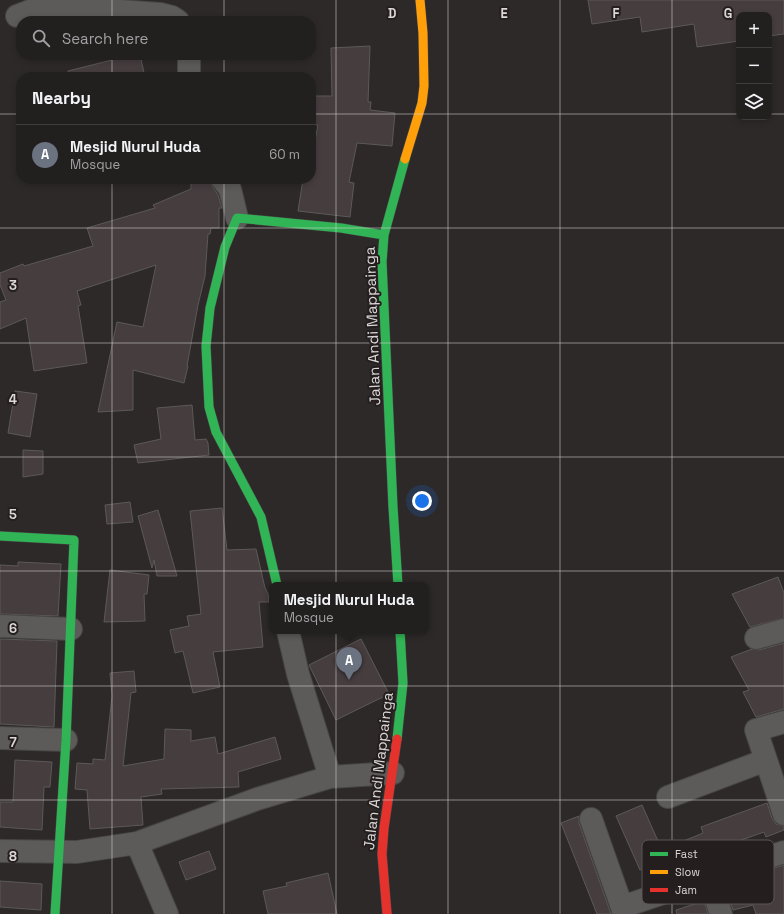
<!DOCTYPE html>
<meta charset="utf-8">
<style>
body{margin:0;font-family:"Space Grotesk",sans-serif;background:#2a2728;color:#f1f3f6}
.controls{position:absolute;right:12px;top:12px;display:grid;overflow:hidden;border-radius:8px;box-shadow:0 2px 6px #0003}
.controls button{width:36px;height:36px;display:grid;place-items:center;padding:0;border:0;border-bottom:1px solid #3f3d3d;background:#221f1f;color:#f1f3f6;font:20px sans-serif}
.you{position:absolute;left:422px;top:501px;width:14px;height:14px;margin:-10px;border:3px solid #fff;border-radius:50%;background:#1a73e8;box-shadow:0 0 0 6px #1a73e833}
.badge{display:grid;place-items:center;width:26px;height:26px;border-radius:50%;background:#2563eb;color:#fff;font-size:13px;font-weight:700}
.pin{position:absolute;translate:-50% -33px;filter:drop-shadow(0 1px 2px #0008)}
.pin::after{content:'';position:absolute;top:21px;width:14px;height:12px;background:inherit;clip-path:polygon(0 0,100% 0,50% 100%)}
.popup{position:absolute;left:269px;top:582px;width:160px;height:52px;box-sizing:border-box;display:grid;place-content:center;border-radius:8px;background:#221f1f;filter:drop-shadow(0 1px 3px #0005);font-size:13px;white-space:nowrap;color:#a2a2a4}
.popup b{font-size:15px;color:#f1f3f6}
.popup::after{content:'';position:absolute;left:50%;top:100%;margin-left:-8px;border:8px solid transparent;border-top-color:#221f1f}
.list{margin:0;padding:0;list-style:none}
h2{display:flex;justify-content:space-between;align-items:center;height:52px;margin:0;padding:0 16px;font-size:17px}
h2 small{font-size:13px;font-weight:400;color:#a2a2a4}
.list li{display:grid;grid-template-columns:26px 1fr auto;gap:12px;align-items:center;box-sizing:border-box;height:60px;padding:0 16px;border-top:1px solid #3f3d3d}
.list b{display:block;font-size:15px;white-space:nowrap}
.list p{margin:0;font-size:13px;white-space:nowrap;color:#a2a2a4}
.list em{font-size:13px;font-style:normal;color:#a2a2a4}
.icon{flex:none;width:22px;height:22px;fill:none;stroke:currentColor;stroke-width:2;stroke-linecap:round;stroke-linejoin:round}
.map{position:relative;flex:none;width:784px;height:914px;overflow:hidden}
.search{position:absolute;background:#221f1f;box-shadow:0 2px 6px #0003;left:16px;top:16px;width:300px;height:44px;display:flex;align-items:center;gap:10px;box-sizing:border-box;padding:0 14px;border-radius:16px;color:#a2a2a4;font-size:15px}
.panel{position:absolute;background:#221f1f;box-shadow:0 2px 6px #0003;left:16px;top:72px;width:300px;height:112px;border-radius:16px}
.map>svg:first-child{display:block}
</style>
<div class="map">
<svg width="784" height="914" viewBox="0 0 784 914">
<rect width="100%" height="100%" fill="#2d2929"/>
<path fill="#463d3f" stroke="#5c5959" d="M588,0H784V34L769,36V15H739V41L697,47L694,24L642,32L640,17L592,24Z
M370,46L368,102H371L370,110L395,113L392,146L357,143L349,182L354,183L350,217L298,211L303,179H311V162L318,125H313L312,96H332L331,48Z
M119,55H140L145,77H69L68,71L120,58Z
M191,179H210L212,186L218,195L222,208H219V228H211L210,234H208L205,276L198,305L187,366H188L184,383L133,370V410L98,412L117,322L143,327L156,265L77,291L81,305L78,306L87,363L34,371L26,318L0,329V302L6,300L0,285V273L23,264L24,266L93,246L87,228L155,208L153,205L191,189Z
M15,391L37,394L30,437L8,433Z
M192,405L195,440L206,439L208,443L209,455L138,463L134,445L161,439L157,408Z
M23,450L43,451V474L23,477Z
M130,502L133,522L107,524L105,505Z
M222,508L227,550L256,549L265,588L268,594L269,602H259L263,647L213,652L220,687L193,693L183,651L175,653L170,630L189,626L187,616L201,614L190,511Z
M158,510L177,576H157L154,560L152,568L138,516Z
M18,562L61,564L58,616L0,614V565L18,566Z
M110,570L149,575L147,594H144L145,621L104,622Z
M778,577L784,593V618L750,627L732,594Z
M0,639L57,641L54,727L0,724Z
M361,639L389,694L336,720L309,665Z
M784,643V709L756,717L743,692L749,690L731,657L752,649L759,650Z
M134,671L136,692L131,693L123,766L164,759L165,729L191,730V741L215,737L218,754L275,737L281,759L238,772L239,787L161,789L162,794L141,797L143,825L90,829L87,790L75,789L77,763L93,764V759L105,760L112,696L110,673Z
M15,760L52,762L50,787H44L42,830L0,827V802H13Z
M767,803L772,818L776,824L784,826V830L766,837L764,832L733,843L735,849L668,876L669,878L653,883L646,867L640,870L616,816L642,805L662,850L703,833L701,827Z
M579,816V823L611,914H597L561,823Z
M209,851L216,869L186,880L179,862Z
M784,865V914H756L753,905L733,910L725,885Z
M328,873L337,914H268L263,891L287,886L286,883Z
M0,881L42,884L41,910L0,907Z
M704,901L708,914H677L676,910Z"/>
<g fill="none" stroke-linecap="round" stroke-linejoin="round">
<g stroke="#484545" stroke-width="24">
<path id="street" d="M17,16L35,9L52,6L160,14L172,17L178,21
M189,55V77
M222,179L230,189L237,218
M0,626L71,629
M288,631L298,674L330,777
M756,638L784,630
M0,738L66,740
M766,760L756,730L784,722
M668,797L766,760L784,814
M591,819L622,907
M137,843L167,914
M0,851L77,852L137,843L257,799L330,777L393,773
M709,878L721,914
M624,914L622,907L784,852"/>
</g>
<g stroke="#484545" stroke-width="10">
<path id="fast" d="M0,536L74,540L66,740L55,914
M277,585L261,517L216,432L209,407L206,346L210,308L225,247L237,218L341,228L384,235
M398,585L393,507L382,262L384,235L405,159
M397,739L403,683L400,631"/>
</g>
<g stroke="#484545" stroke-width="10">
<path id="slow" d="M405,159L422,103L424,86L423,33L420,0"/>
</g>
<g stroke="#484545" stroke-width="10">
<path id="jam" d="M387,914L382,854L384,828L397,739"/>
</g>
<use href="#street" stroke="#5d5a5a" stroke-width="22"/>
<use href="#fast" stroke="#30b455" stroke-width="9"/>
<use href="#slow" stroke="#ff9f0a" stroke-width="9"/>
<use href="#jam" stroke="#e5322d" stroke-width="9"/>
</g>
<path fill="none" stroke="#dad7d6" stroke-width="1" stroke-opacity="0.55" d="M112,0V21M224,0V21M336,0V914M448,0V914M560,0V914M672,0V914M112,55V77M224,55V77M0,114H21M311,114H739M769,114H784M112,179V914M224,179V914M0,228H784M0,343H784M0,457H784M0,571H784M0,686H784M0,800H784"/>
<g text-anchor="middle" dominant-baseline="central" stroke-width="4" stroke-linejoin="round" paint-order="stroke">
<g font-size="15" fill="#dad7d6" stroke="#241f1e">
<text transform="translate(372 326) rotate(-92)">Jalan Andi Mappainga</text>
<text transform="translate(378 771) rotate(-83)">Jalan Andi Mappainga</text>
</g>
</g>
<rect x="642" y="840" width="132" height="64" rx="6" fill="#241f1e" stroke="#5b5655" stroke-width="1"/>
<rect x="650" y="852" width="18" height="4" fill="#30b455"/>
<rect x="650" y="870" width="18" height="4" fill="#ff9f0a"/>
<rect x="650" y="888" width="18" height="4" fill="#e5322d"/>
<g font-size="11" fill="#dad7d6">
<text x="675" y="858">Fast</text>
<text x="675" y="876">Slow</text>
<text x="675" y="894">Jam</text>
</g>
<g font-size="13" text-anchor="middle" font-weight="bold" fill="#dad7d6" stroke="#241f1e" stroke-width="4" stroke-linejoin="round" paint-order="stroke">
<text x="392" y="18">D</text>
<text x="504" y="18">E</text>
<text x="616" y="18">F</text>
<text x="728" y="18">G</text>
<text x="13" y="290">3</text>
<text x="13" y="404">4</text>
<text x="13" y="519">5</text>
<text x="13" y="633">6</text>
<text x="13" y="747">7</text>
<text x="13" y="861">8</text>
</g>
</svg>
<div class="controls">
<button>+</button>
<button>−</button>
<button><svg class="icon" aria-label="layers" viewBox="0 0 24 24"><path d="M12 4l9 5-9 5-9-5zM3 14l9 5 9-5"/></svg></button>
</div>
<div class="you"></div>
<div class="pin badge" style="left:349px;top:680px;background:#6b7280">A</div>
<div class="popup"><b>Mesjid Nurul Huda</b>Mosque</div>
<div class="search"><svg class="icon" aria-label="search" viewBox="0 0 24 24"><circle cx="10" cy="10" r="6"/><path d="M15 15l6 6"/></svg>Search here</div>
<section class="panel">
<h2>Nearby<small></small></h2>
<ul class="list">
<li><span class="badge" style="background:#6b7280">A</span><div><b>Mesjid Nurul Huda</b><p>Mosque</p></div><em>60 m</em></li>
</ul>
</section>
</div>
